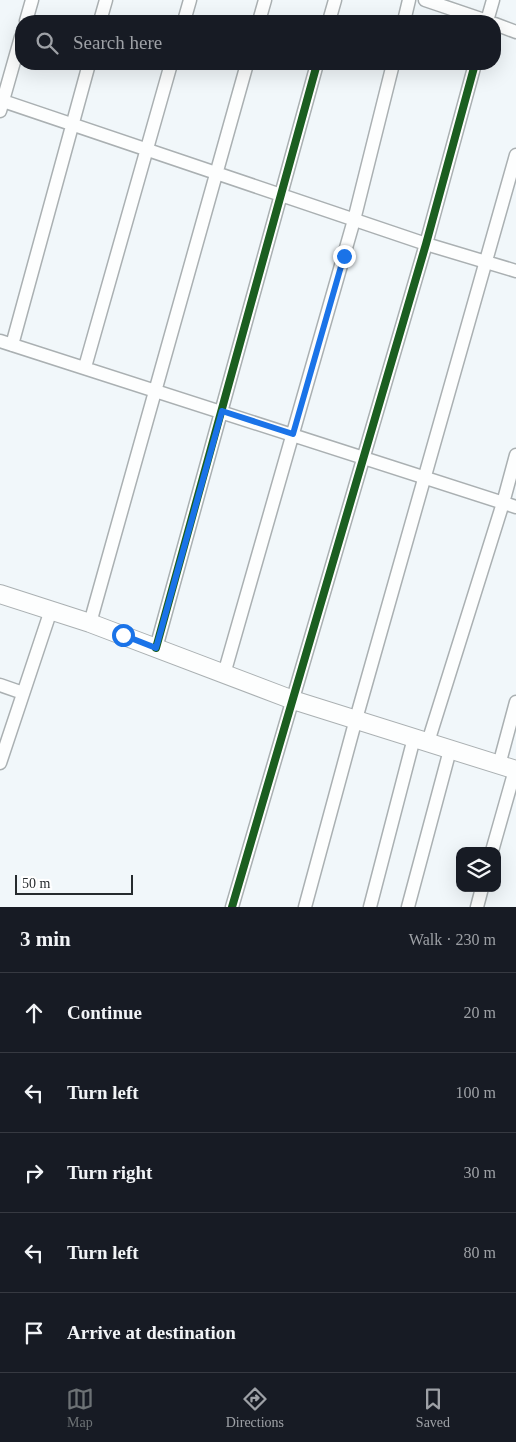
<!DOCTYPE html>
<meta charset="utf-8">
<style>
body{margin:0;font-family:Georgia,serif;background:#20242c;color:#f1f3f6}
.controls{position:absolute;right:15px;bottom:15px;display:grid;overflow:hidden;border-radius:10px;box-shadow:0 5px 20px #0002}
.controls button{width:45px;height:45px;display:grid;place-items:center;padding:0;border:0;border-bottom:1px solid #363941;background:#171b24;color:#f1f3f6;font:25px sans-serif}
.scale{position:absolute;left:15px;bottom:12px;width:118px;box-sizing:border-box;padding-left:5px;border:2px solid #262b2e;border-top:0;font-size:14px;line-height:18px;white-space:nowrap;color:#262b2e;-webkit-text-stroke:4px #fff;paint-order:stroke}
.stop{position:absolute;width:15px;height:15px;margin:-11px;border:4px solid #1a73e8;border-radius:50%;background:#fff}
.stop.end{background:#1a73e8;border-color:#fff;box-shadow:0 1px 5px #0008}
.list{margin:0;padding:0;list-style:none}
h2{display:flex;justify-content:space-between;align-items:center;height:65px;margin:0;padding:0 20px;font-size:21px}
h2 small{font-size:16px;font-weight:400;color:#9ea1a6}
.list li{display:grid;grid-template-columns:32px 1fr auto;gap:15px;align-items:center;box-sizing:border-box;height:80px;padding:0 20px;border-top:1px solid #363941}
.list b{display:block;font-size:19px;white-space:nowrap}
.list em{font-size:16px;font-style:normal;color:#9ea1a6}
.icon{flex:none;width:28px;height:28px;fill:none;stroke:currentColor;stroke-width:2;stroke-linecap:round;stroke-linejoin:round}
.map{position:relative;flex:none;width:516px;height:907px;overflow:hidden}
.search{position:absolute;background:#171b24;box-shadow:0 5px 20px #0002;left:15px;right:15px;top:15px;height:55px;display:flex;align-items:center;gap:12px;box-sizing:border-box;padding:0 18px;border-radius:20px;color:#9ea1a6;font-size:19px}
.sheet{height:465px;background:#171b24}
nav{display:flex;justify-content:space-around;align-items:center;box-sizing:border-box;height:70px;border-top:1px solid #363941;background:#171b24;font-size:14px;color:#9ea1a6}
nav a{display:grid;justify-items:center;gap:2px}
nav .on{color:#6d7275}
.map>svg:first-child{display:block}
</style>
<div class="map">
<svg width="516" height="907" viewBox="0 0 516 907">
<rect width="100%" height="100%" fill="#f1f7fa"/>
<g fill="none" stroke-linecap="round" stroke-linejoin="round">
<g stroke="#aab0b2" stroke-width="15">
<path id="street" d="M425,0L487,21
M26,21L32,0
M100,21L106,0
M184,21L190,0
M259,21L265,0
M329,21L335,0
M404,21L409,0
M487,21L493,0
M495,24L516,32
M0,100L426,244L516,271
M0,111L21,37
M0,341L516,507
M12,345L89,64
M85,367L171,64
M90,623L247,64
M156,648L317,64
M224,674L354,220L393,64
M0,685L23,693
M428,742L503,503L516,455
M0,763L51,610
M499,765L516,702
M492,851L515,770
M232,907L426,244L475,64
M305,907L356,719L516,155
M370,907L414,738
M408,907L450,750
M477,907L482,888"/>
</g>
<g stroke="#aab0b2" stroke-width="20">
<path id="secondary" d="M0,594L90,623L293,700L516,770"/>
</g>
<use href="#street" stroke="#fdfefe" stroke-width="12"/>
<use href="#secondary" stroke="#fdfefe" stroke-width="18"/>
<g stroke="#fff" stroke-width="11">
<path id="cycleway" d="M156,648L317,64
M232,907L426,244L475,64"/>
</g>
<use href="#cycleway" stroke="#1b5e20" stroke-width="8"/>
</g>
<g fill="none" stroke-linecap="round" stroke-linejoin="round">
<path stroke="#1a73e8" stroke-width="6" d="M123,635L156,648L222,411L293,434L344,256"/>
</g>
</svg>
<div class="controls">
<button><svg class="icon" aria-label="layers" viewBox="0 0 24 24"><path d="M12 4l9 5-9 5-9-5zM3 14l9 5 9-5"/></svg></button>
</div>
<div class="scale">50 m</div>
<div class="stop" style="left:123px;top:635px"></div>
<div class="stop end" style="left:344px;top:256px"></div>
<div class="search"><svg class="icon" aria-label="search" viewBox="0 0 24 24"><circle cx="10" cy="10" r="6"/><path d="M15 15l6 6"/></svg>Search here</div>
</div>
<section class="sheet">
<h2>3 min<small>Walk · 230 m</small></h2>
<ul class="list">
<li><svg class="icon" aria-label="ahead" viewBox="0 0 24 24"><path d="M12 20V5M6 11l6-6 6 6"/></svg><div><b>Continue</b></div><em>20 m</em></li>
<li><svg class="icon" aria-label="left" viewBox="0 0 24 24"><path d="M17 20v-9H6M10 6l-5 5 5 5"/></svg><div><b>Turn left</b></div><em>100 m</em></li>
<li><svg class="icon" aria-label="right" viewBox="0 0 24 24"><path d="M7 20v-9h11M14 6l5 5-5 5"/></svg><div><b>Turn right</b></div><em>30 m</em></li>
<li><svg class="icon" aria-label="left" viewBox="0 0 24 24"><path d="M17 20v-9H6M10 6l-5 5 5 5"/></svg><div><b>Turn left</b></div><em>80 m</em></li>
<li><svg class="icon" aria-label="arrive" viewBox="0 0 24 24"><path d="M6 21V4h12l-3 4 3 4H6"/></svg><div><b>Arrive at destination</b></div></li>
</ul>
</section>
<nav>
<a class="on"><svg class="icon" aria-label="map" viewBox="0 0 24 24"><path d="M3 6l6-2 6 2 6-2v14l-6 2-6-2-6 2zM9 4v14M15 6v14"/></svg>Map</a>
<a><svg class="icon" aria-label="directions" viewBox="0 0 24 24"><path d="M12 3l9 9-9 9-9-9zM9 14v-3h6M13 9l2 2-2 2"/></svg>Directions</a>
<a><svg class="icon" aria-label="saved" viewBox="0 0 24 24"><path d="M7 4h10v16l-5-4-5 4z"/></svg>Saved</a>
</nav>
